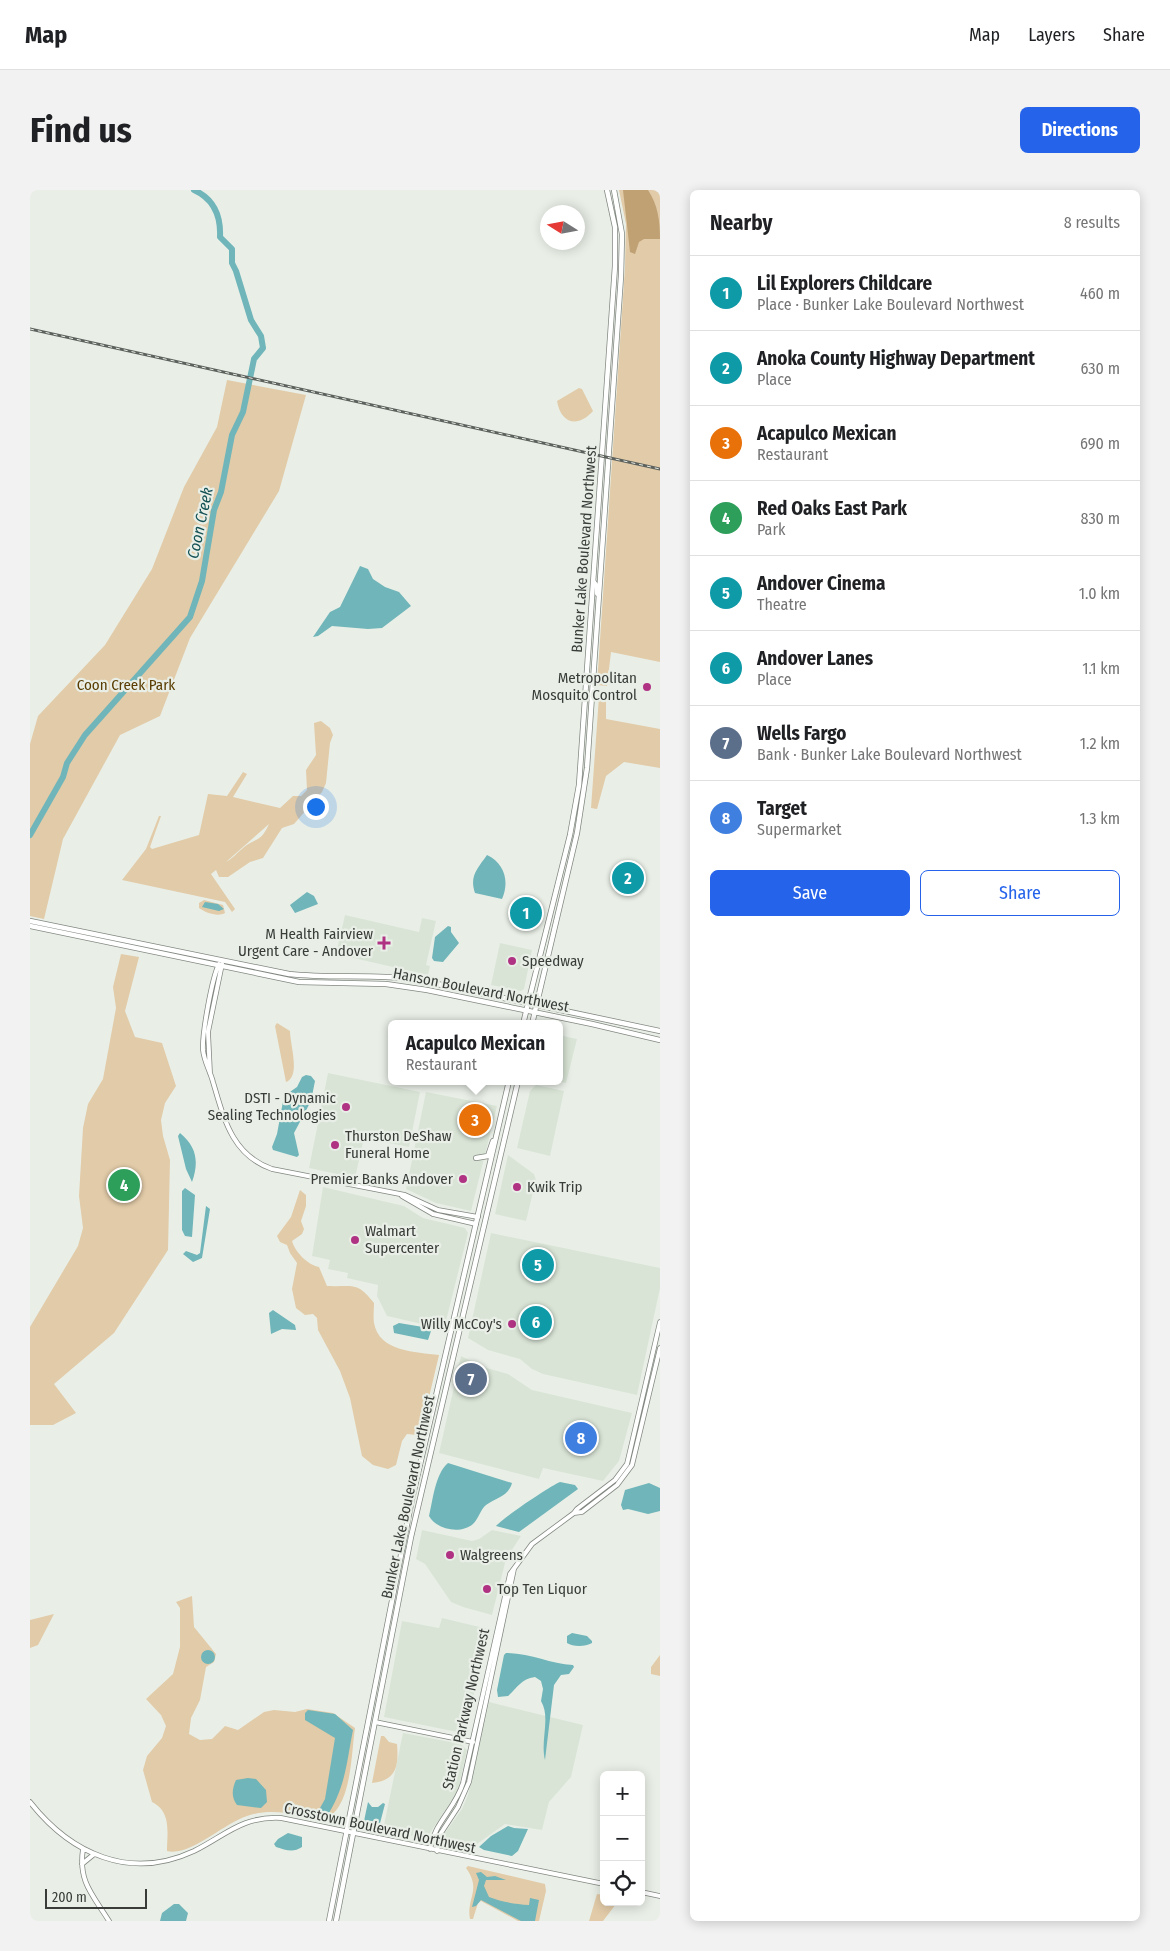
<!DOCTYPE html>
<meta charset="utf-8">
<style>
body{margin:0;font-family:"Fira Sans Condensed",sans-serif;background:#f2f2f2;color:#202124}
.controls{position:absolute;right:15px;bottom:15px;display:grid;overflow:hidden;border-radius:8px;box-shadow:0 2px 12px #0003}
.controls button{width:45px;height:45px;display:grid;place-items:center;padding:0;border:0;border-bottom:1px solid #e0e0e0;background:#fff;color:#202124;font:25px sans-serif}
.compass{position:absolute;left:510px;top:15px;width:45px;height:45px;border-radius:50%;background:#fff;box-shadow:0 2px 12px #0003;rotate:281deg}
.scale{position:absolute;left:15px;bottom:12px;width:102px;box-sizing:border-box;padding-left:5px;border:2px solid #393c39;border-top:0;font-size:14px;line-height:18px;white-space:nowrap;color:#393c39;-webkit-text-stroke:4px #e9efe7;paint-order:stroke}
.you{position:absolute;left:285px;top:616px;width:18px;height:18px;margin:-12px;border:4px solid #fff;border-radius:50%;background:#1a73e8;box-shadow:0 0 0 8px #1a73e833}
.badge{display:grid;place-items:center;width:32px;height:32px;border-radius:50%;background:#2563eb;color:#fff;font-size:16px;font-weight:700}
.pin{position:absolute;translate:-50% -50%;border:2px solid #fff;box-shadow:0 1px 5px #0006}
.popup{position:absolute;left:358px;top:830px;width:175px;height:65px;box-sizing:border-box;display:grid;place-content:center;border-radius:8px;background:#fff;filter:drop-shadow(0 1px 4px #0005);font-size:16px;white-space:nowrap;color:#757577}
.popup b{font-size:19px;color:#202124}
.popup::after{content:'';position:absolute;left:50%;top:100%;margin-left:-10px;border:10px solid transparent;border-top-color:#fff}
.list{margin:0;padding:0;list-style:none}
h2{display:flex;justify-content:space-between;align-items:center;height:65px;margin:0;padding:0 20px;font-size:21px}
h2 small{font-size:16px;font-weight:400;color:#757577}
.list li{display:grid;grid-template-columns:32px 1fr auto;gap:15px;align-items:center;box-sizing:border-box;height:75px;padding:0 20px;border-top:1px solid #e0e0e0}
.list b{display:block;font-size:19px;white-space:nowrap}
.list p{margin:0;font-size:16px;white-space:nowrap;color:#757577}
.list em{font-size:16px;font-style:normal;color:#757577}
.actions{display:flex;gap:10px;padding:15px 20px}
.actions a{flex:1;padding:11px 0;border:1px solid #2563eb;border-radius:8px;text-align:center;font-size:18px;color:#2563eb}
.actions .main{background:#2563eb;color:#fff}
.icon{flex:none;width:28px;height:28px;fill:none;stroke:currentColor;stroke-width:2;stroke-linecap:round;stroke-linejoin:round}
.map{position:relative;flex:none;width:630px;height:1731px;overflow:hidden;border-radius:8px}
header{display:flex;align-items:center;gap:30px;box-sizing:border-box;height:70px;padding:0 25px;background:#fff;border-bottom:1px solid #e0e0e0}
header strong{font-size:24px}
nav{display:flex;gap:28px;margin-inline-start:auto;font-size:18px}
.intro{display:flex;align-items:center;justify-content:space-between;box-sizing:border-box;height:120px;padding:0 30px}
h1{margin:0;font-size:35px}
.button{padding:12px 22px;border-radius:8px;background:#2563eb;color:#fff;font-size:18px;font-weight:700}
main{display:flex;gap:30px;padding:0 30px}
aside{flex:1;background:#fff;border-radius:8px;box-shadow:0 2px 12px #0003}
.map>svg:first-child{display:block}
</style>
<header>
<strong>Map</strong>
<nav><a>Map</a><a>Layers</a><a>Share</a></nav>
</header>
<div class="intro"><h1>Find us</h1><a class="button">Directions</a></div>
<main>
<div class="map">
<svg width="630" height="1731" viewBox="0 0 630 1731">
<rect width="100%" height="100%" fill="#e9efe7"/>
<path fill="#d9e4d6" d="M315,725L389,742L392,728L406,731L396,775L400,776L398,785L306,764Z
M470,753L502,760L494,799L491,801L461,795Z
M529,845L547,849L536,893L528,891Z
M298,883L390,902L379,957L334,948L325,988L279,978Z
M506,895L534,901L520,966L487,958L500,901Z
M396,902L467,916L441,1021L406,1013L376,999Z
M478,965L504,984L506,990L496,1031L465,1024Z
M293,997L374,1016L393,1028L435,1038L438,1043L414,1139L357,1126L347,1106L348,1095L317,1088L318,1083L298,1079L300,1070L282,1066Z
M461,1043L630,1078V1098L607,1205L513,1184L502,1179L490,1169L458,1160L438,1148Z
M431,1166L453,1177L478,1184L502,1200L602,1223L589,1271L573,1291L513,1278L509,1289L409,1263Z
M392,1340L442,1351L449,1349L462,1340L491,1346L476,1369L462,1425L433,1417L421,1412L395,1374L386,1369Z
M412,1428L458,1439L436,1542L432,1543L354,1527L372,1431L409,1438Z
M459,1512L553,1535L541,1587L519,1612L512,1640L475,1634L440,1659L412,1647L432,1619L438,1605Z
M373,1543L431,1554L437,1560L428,1601L396,1649L353,1640Z"/>
<path fill="#e2cba8" fill-rule="evenodd" d="M589,0H630V472L581,462L577,496L567,495L595,78L596,34Z
M197,190L276,205L249,301L160,448L130,526L90,545L33,649L14,729L0,726V554L8,526L75,455L122,379L154,297L187,237Z
M549,198L552,199L563,221C548,238 531,234 527,211Z
M569,507H576V529L630,539V578L594,572L576,586L567,619L561,618Z
M291,531L300,538L303,545L300,553L296,593L292,602L264,634L252,638L233,668L220,672L198,687H189L186,680L181,684L205,719L202,722L195,712L92,690L116,659L129,626H131L120,657L122,659L169,645L178,604L197,606L213,582L217,584L203,607L250,618L263,606H271L277,600L276,580L286,565L284,533ZM239,634C230,654 225,647 212,659C207,663 202,669 196,672Z
M174,710L193,715L195,723C188,727 176,723 169,718V713Z
M91,764L109,767L95,821L105,847L132,853L146,896L135,913L131,930L133,946L140,970L138,1060L84,1143L24,1194L46,1223L23,1235H0V1137L48,1056L53,1038L49,1006L53,938L58,914L73,889L86,818L83,797Z
M247,833L260,841C260,855 271,886 256,892L245,836Z
M270,1000L276,1005V1016L271,1031L274,1039L272,1044L262,1051C265,1062 278,1075 289,1077L297,1096C323,1097 327,1091 344,1113C344,1119 343,1127 344,1133C349,1162 386,1162 409,1165L391,1241L387,1245L377,1244L372,1251L366,1275L358,1279L343,1275L332,1266L320,1208L310,1181L288,1140L287,1128L283,1124L275,1125L266,1118L262,1099L267,1073L260,1063L257,1055L250,1052L247,1046L261,1027Z
M162,1406L164,1437L186,1464L184,1472L176,1477L170,1510L161,1528L159,1544L170,1550L182,1549L195,1536L208,1540L234,1522L244,1520L265,1522L277,1519L303,1523L325,1538C321,1564 322,1620 293,1630C268,1625 243,1617 217,1626C194,1633 160,1667 137,1661C137,1643 142,1622 122,1612L113,1580L117,1566L132,1548L136,1536L131,1525L116,1509L143,1484L150,1457V1418L146,1412Z
M24,1424L8,1455L0,1458V1430Z
M630,1465V1486L621,1484V1477Z
M351,1546H354L359,1552L367,1554C369,1576 366,1591 342,1593Z
M438,1676L515,1694L516,1701L509,1731H488L451,1711L448,1713L443,1729H440C436,1708 452,1700 436,1678Z
M567,1704L574,1705V1712L586,1714L573,1731H559Z"/>
<path fill="#bfa174" d="M593,0H618C628,15 630,31 630,49H614L609,52L605,64L600,62Z"/>
<path fill="#70b5b9" d="M330,376L338,379L343,389L355,397L369,402L381,416L352,438L338,439L302,436L288,446L283,447L300,422L310,417Z
M457,665C474,673 480,691 472,709L445,703C439,686 448,678 457,665Z
M277,702L284,706L288,714L265,723L260,715Z
M175,712L188,714L194,719L189,721L172,717Z
M418,736L421,737V742L429,753L413,772L404,771L402,768L405,747Z
M276,885L281,886L285,891L281,911L264,943L269,965L267,967L243,960L242,957L247,944L254,906L267,897L272,887Z
M150,943C167,957 169,972 162,992L156,979L148,946Z
M155,998L165,1005L162,1047L155,1046L152,1040V1001Z
M176,1016L180,1019L172,1068L163,1072L153,1064L156,1061L167,1065L170,1063Z
M243,1120L265,1135L266,1140L252,1139L241,1144L239,1123Z
M369,1133L399,1138L401,1141L398,1150L364,1143L363,1136Z
M418,1273L482,1293C478,1307 467,1307 456,1315C450,1320 449,1328 443,1334C430,1345 406,1339 399,1326C403,1310 405,1284 418,1273Z
M530,1292L545,1295L548,1299L489,1342L466,1336C473,1328 520,1296 530,1292Z
M619,1293L630,1298V1321L618,1324L598,1319L593,1320L591,1315L595,1300Z
M542,1443L557,1446L562,1451V1453C555,1457 543,1457 537,1453V1446Z
M171 1467a7 7 0 1 1 14 0a7 7 0 1 1-14 0Z
M476,1463C501,1463 520,1474 543,1475L544,1477L539,1484L531,1485L524,1495L515,1570C510,1550 521,1528 511,1511L513,1499L511,1491L505,1487C491,1489 488,1497 478,1506L468,1507L467,1500L474,1465Z
M278,1520L305,1524L323,1540C316,1575 316,1596 296,1628L289,1620L295,1609L305,1548L275,1530V1523Z
M218,1588L226,1589L236,1600L237,1612L231,1618L207,1615C201,1607 202,1599 206,1590Z
M338,1612L342,1617H348L353,1613L355,1614L349,1637L334,1631Z
M478,1636L484,1638L498,1639L488,1661L482,1666L454,1660L449,1657L461,1646Z
M258,1643L272,1647V1657C263,1663 256,1660 246,1657L244,1654L248,1649Z
M451,1682L457,1687L465,1686L476,1690H456L454,1696L459,1707C472,1712 485,1714 499,1715L500,1708L509,1710L505,1731H491L451,1710L446,1716L442,1717L449,1690L446,1683Z
M144,1714H149L158,1723L156,1731H130L132,1723Z"/>
<g fill="none" stroke-linecap="round" stroke-linejoin="round">
<path stroke="#70b5b9" stroke-width="6" d="M0,645L33,587L37,573L55,545L160,427L172,391L184,320L191,302L202,245L213,222L224,169L233,158L231,146L221,130L206,81L202,73V59L190,47C191,26 184,9 164,0"/>
<g stroke="#828881" stroke-width="5.5">
<path id="minor" d="M564,392L567,396V404
M189,774C182,788 172,843 173,860C174,871 180,881 183,892C194,929 202,965 242,979L375,1005L408,1020L448,1027
M180,883L178,842L192,774
M372,1006L403,1024L446,1034
M544,1323L552,1322L587,1295L602,1275L630,1158
M345,1532L443,1552
M0,1612C41,1664 100,1691 164,1661C196,1645 212,1626 251,1628L574,1694
M53,1659C48,1692 63,1705 79,1731
M400,1659C404,1633 425,1619 433,1593L480,1384L502,1354L544,1323L547,1319L585,1290L597,1274L630,1132
M407,1661L411,1643L428,1617L439,1592L484,1379
M52,1674L63,1665
M611,1702L630,1706"/>
</g>
<g stroke="#828881" stroke-width="6">
<path id="major" d="M0,731L259,784C304,789 349,783 393,791L630,841
M0,736L269,792L356,794L397,800L562,834L630,850
M493,834L540,645L549,595L585,76V37L577,0
M502,834L547,643L557,578L591,86L592,44L584,0
M446,968L458,966L463,951
M299,1731L382,1309L479,891
M306,1731L381,1347L488,891"/>
</g>
<use href="#minor" stroke="#fff" stroke-width="4"/>
<use href="#major" stroke="#fff" stroke-width="4.5"/>
<g stroke="#5d615d" stroke-width="3">
<path id="rail" d="M0,139L630,279"/>
</g>
<use href="#rail" stroke="#e9efe7" stroke-width="1" stroke-dasharray="4" stroke-linecap="butt"/>
</g>
<g fill="#af3283" stroke="#e9efe7" stroke-width="2">
<circle cx="617" cy="497" r="5"/>
<path d="M351.5 745.5h5v5h5v5h-5v5h-5v-5h-5v-5h5z"/>
<circle cx="482" cy="771" r="5"/>
<circle cx="316" cy="917" r="5"/>
<circle cx="305" cy="955" r="5"/>
<circle cx="433" cy="989" r="5"/>
<circle cx="487" cy="997" r="5"/>
<circle cx="325" cy="1050" r="5"/>
<circle cx="482" cy="1134" r="5"/>
<circle cx="420" cy="1365" r="5"/>
<circle cx="457" cy="1399" r="5"/>
</g>
<g text-anchor="middle" dominant-baseline="central" stroke-width="4.5" stroke-linejoin="round" paint-order="stroke">
<g font-size="15" fill="#393c39" stroke="#e9efe7">
<text transform="translate(554 359) rotate(-86)">Bunker Lake Boulevard Northwest</text>
<text transform="translate(451 800) rotate(11)">Hanson Boulevard Northwest</text>
<text transform="translate(378 1307) rotate(-78)">Bunker Lake Boulevard Northwest</text>
<text transform="translate(436 1519) rotate(-77)">Station Parkway Northwest</text>
<text transform="translate(350 1638) rotate(12)">Crosstown Boulevard Northwest</text>
</g>
<g font-size="15" fill="#393c39" stroke="#e9efe7" text-anchor="start">
<text x="607" y="488" text-anchor="end">Metropolitan<tspan x="607" dy="17">Mosquito Control</tspan></text>
<text x="343" y="744" text-anchor="end">M Health Fairview<tspan x="343" dy="17">Urgent Care - Andover</tspan></text>
<text x="492" y="771">Speedway</text>
<text x="306" y="908" text-anchor="end">DSTI - Dynamic<tspan x="306" dy="17">Sealing Technologies</tspan></text>
<text x="315" y="946">Thurston DeShaw<tspan x="315" dy="17">Funeral Home</tspan></text>
<text x="423" y="989" text-anchor="end">Premier Banks Andover</text>
<text x="497" y="997">Kwik Trip</text>
<text x="335" y="1041">Walmart<tspan x="335" dy="17">Supercenter</tspan></text>
<text x="472" y="1134" text-anchor="end">Willy McCoy's</text>
<text x="430" y="1365">Walgreens</text>
<text x="467" y="1399">Top Ten Liquor</text>
</g>
<g font-size="15" fill="#5a3c00" stroke="#e9efe7">
<text x="96" y="495">Coon Creek Park</text>
</g>
<g font-size="16" font-style="italic" fill="#135154" stroke="#e9efe7">
<text transform="translate(170 333) rotate(-78)">Coon Creek</text>
</g>
</g>
</svg>
<div class="controls">
<button>+</button>
<button>−</button>
<button><svg class="icon" aria-label="locate" viewBox="0 0 24 24"><circle cx="12" cy="12" r="6"/><path d="M12 2v4M12 18v4M2 12h4M18 12h4"/></svg></button>
</div>
<svg class="compass" viewBox="-18 -18 36 36"><path d="M0-13l5 13h-10z" fill="#e53935"/><path d="M0 13l5-13h-10z" fill="#757577"/></svg>
<div class="scale">200 m</div>
<div class="you"></div>
<div class="pin badge" style="left:496px;top:723px;background:#0f9aa8">1</div>
<div class="pin badge" style="left:598px;top:688px;background:#0f9aa8">2</div>
<div class="pin badge" style="left:445px;top:930px;background:#e8710a">3</div>
<div class="popup"><b>Acapulco Mexican</b>Restaurant</div>
<div class="pin badge" style="left:94px;top:995px;background:#2e9e5b">4</div>
<div class="pin badge" style="left:508px;top:1075px;background:#0f9aa8">5</div>
<div class="pin badge" style="left:506px;top:1132px;background:#0f9aa8">6</div>
<div class="pin badge" style="left:441px;top:1189px;background:#5c6f8a">7</div>
<div class="pin badge" style="left:551px;top:1248px;background:#3f7fe0">8</div>
</div>
<aside>
<h2>Nearby<small>8 results</small></h2>
<ul class="list">
<li><span class="badge" style="background:#0f9aa8">1</span><div><b>Lil Explorers Childcare</b><p>Place · Bunker Lake Boulevard Northwest</p></div><em>460 m</em></li>
<li><span class="badge" style="background:#0f9aa8">2</span><div><b>Anoka County Highway Department</b><p>Place</p></div><em>630 m</em></li>
<li><span class="badge" style="background:#e8710a">3</span><div><b>Acapulco Mexican</b><p>Restaurant</p></div><em>690 m</em></li>
<li><span class="badge" style="background:#2e9e5b">4</span><div><b>Red Oaks East Park</b><p>Park</p></div><em>830 m</em></li>
<li><span class="badge" style="background:#0f9aa8">5</span><div><b>Andover Cinema</b><p>Theatre</p></div><em>1.0 km</em></li>
<li><span class="badge" style="background:#0f9aa8">6</span><div><b>Andover Lanes</b><p>Place</p></div><em>1.1 km</em></li>
<li><span class="badge" style="background:#5c6f8a">7</span><div><b>Wells Fargo</b><p>Bank · Bunker Lake Boulevard Northwest</p></div><em>1.2 km</em></li>
<li><span class="badge" style="background:#3f7fe0">8</span><div><b>Target</b><p>Supermarket</p></div><em>1.3 km</em></li>
</ul>
<div class="actions"><a class="main">Save</a><a>Share</a></div>
</aside>
</main>
